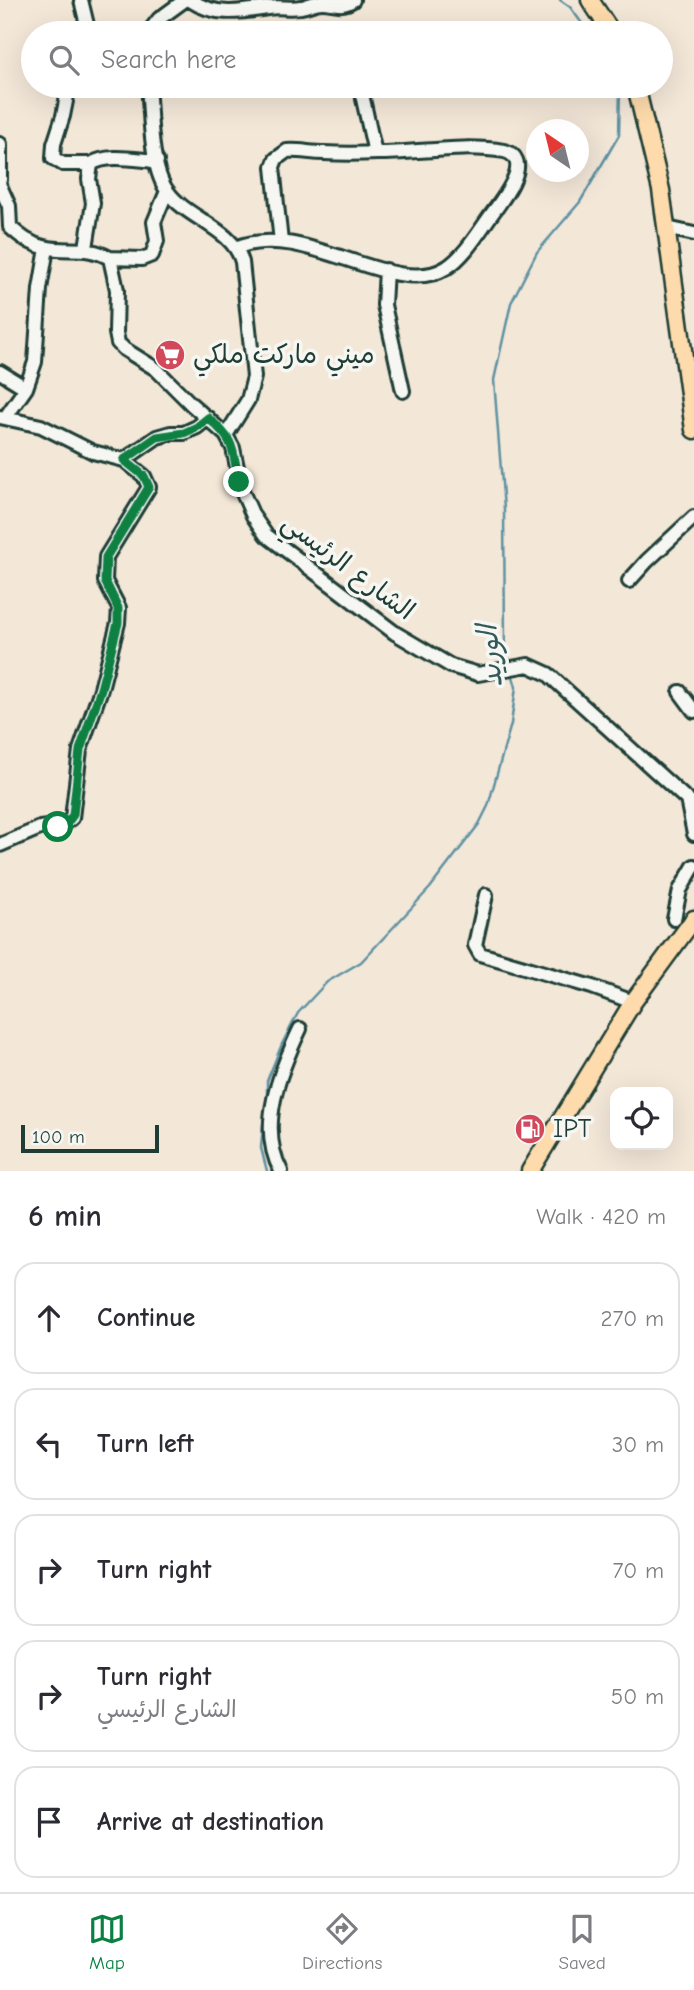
<!DOCTYPE html>
<meta charset="utf-8">
<style>
body{margin:0;font-family:"Comic Neue","Playpen Sans Arabic",sans-serif;background:#f7f7f7;color:#2b2b33}
.controls{position:absolute;right:21px;bottom:21px;display:grid;overflow:hidden;border-radius:14px;box-shadow:0 7px 28px #0002}
.controls button{width:63px;height:63px;display:grid;place-items:center;padding:0;border:0;border-bottom:2px solid #e1e1e2;background:#fff;color:#2b2b33;font:35px sans-serif}
.compass{position:absolute;left:526px;top:119px;width:63px;height:63px;border-radius:50%;background:#fff;box-shadow:0 7px 28px #0002;rotate:325deg}
.scale{position:absolute;left:21px;bottom:18px;width:138px;box-sizing:border-box;padding-left:7px;border:4px solid #1f3d34;border-top:0;font-size:19px;line-height:24px;white-space:nowrap;color:#1f3d34;-webkit-text-stroke:5px #f6f6f2;paint-order:stroke}
.stop{position:absolute;width:21px;height:21px;margin:-16px;border:5px solid #0b8043;border-radius:50%;background:#fff}
.stop.end{background:#0b8043;border-color:#fff;box-shadow:0 2px 7px #0008}
.list{margin:0;padding:0;list-style:none}
h2{display:flex;justify-content:space-between;align-items:center;height:91px;margin:0;padding:0 28px;font-size:30px}
h2 small{font-size:23px;font-weight:400;color:#7c7c81}
.list li{display:grid;grid-template-columns:46px 1fr auto;gap:21px;align-items:center;box-sizing:border-box;height:112px;margin:0 14px 14px;padding:0 14px;border:2px solid #e1e1e2;border-radius:21px}
.list b{display:block;font-size:26px;white-space:nowrap}
.list p{margin:0;font-size:23px;white-space:nowrap;color:#7c7c81}
.list em{font-size:23px;font-style:normal;color:#7c7c81}
.icon{flex:none;width:38px;height:38px;fill:none;stroke:currentColor;stroke-width:2;stroke-linecap:round;stroke-linejoin:round}
.map{position:relative;flex:none;width:694px;height:1171px;overflow:hidden}
.search{position:absolute;background:#fff;box-shadow:0 7px 28px #0002;left:21px;right:21px;top:21px;height:77px;display:flex;align-items:center;gap:18px;box-sizing:border-box;padding:0 24px;border-radius:38px;color:#7c7c81;font-size:26px}
.sheet{height:721px;background:#fff}
nav{display:flex;justify-content:space-around;align-items:center;box-sizing:border-box;height:98px;border-top:2px solid #e1e1e2;background:#fff;font-size:19px;color:#7c7c81}
nav a{display:grid;justify-items:center;gap:4px}
nav .on{color:#0b8043}
.map>svg:first-child{display:block}
</style>
<div class="map">
<svg width="694" height="1171" viewBox="0 0 694 1171">
<rect width="100%" height="100%" fill="#f3e7d8"/>
<filter id="ink" filterUnits="userSpaceOnUse"><feTurbulence type="fractalNoise" baseFrequency=".0143" numOctaves="2"/><feDisplacementMap in="SourceGraphic" scale="14" xChannelSelector="R" yChannelSelector="G"/><feConvolveMatrix kernelMatrix="1 2 1 2 8 2 1 2 1" color-interpolation-filters="sRGB"/></filter>
<g filter="url(#ink)">
<g fill="none" stroke-linecap="round" stroke-linejoin="round">
<path stroke="#5f92a2" stroke-width="2.5" d="M560,0L570,7L589,33
M510,663L505,645L504,509L494,380L511,303L537,252L580,202L619,135L620,86
M267,1107V1081L282,1044L298,1013L327,982L361,962L430,888L479,824L488,806L511,724L516,687L512,673
M267,1121L263,1124L261,1148L267,1171"/>
<g stroke="#1f3d34" stroke-width="18">
<path id="minor" d="M81,0L89,33
M190,0C215,17 240,12 268,8C279,6 290,9 301,7C308,6 315,2 322,2C335,2 340,8 353,0
M148,33L159,19L185,0
M69,86L63,116L54,144L53,158L63,164H91
M148,86C151,115 150,169 168,192C187,219 233,228 242,262L254,377L248,400L226,435
M363,99L375,153
M0,144V180
M0,186L9,206L10,227C20,236 30,244 44,247C68,253 85,244 110,258L117,290L116,333L118,343L124,349L156,369L191,404L226,435L233,448L242,491L253,516L266,535L395,633L451,666L478,674L528,665L548,674L694,806
M667,228L694,234
M86,248L93,203L89,179L91,164C107,153 138,160 157,161
M236,248C303,219 394,300 446,268C467,255 482,226 497,207C504,197 522,173 516,160C514,155 509,152 504,151C463,144 418,153 377,153C359,154 341,154 324,153C311,153 299,150 287,151L276,159L273,167L281,242
M110,258L142,259L152,255L157,241L154,222L167,191
M386,270L384,305L403,391
M0,372L26,388L35,362L40,289L47,248
M0,417L41,426L93,452L124,460L157,437L171,433H184L197,427L208,418
M5,418L26,388
M629,581L647,561L694,517
M680,692L694,711
M687,799L694,834
M0,845L40,828L63,825L72,818L80,750L101,689L118,623L119,608L105,581L106,557L149,487L144,476L124,460
M486,895L475,945L480,954L592,987L633,1002
M674,919L680,890L694,866
M281,1171C257,1127 280,1071 300,1029"/>
</g>
<g stroke="#1f3d34" stroke-width="21">
<path id="major" d="M590,0L612,33
M636,86L661,190L694,430
M530,1171L633,1002L694,919"/>
</g>
<use href="#minor" stroke="#f6f6f2" stroke-width="12"/>
<use href="#major" stroke="#fddbac" stroke-width="16"/>
</g>
</g>
<g fill="none" stroke-linecap="round" stroke-linejoin="round" filter="url(#ink)">
<path stroke="#0b8043" stroke-width="9" d="M58,827L68,822L73,815L80,750L101,689L118,623V608L105,581L106,557L149,487L144,476L124,460L157,437L184,433L197,427L208,418C236,441 232,449 239,482"/>
</g>
<defs>
<g id="supermarket-disc" transform="scale(1.575)"><circle r="9.5" fill="#d1495b" stroke="#f6f6f2"/><path d="M-6-5.5h2.5l.6 2H6L4.5 2H-2.5L-4.4-4H-6ZM-1.5 3.2a1.3 1.3 0 1 0 .1 0ZM3 3.2a1.3 1.3 0 1 0 .1 0Z" fill="#fff"/></g>
<g id="fuel-disc" transform="scale(1.575)"><circle r="9.5" fill="#d1495b" stroke="#f6f6f2"/><path d="M-5.5-6h7V0h2V4h1.3V-2.5L3-4.5l.8-.8L6-3V5H2.5V1h-1V6h-7ZM-4.2-4.7v3.2H.2V-4.7Z" fill="#fff"/></g>
</defs>
<g fill-rule="evenodd">
<use href="#supermarket-disc" x="170" y="355"/>
<use href="#fuel-disc" x="530" y="1129"/>
</g>
<g text-anchor="middle" dominant-baseline="central" stroke-width="7" stroke-linejoin="round" paint-order="stroke">
<g font-size="26" fill="#1f3d34" stroke="#f6f6f2" text-anchor="start">
<text x="193" y="355">ميني ماركت ملكي</text>
<text x="553" y="1129">IPT</text>
</g>
<g font-size="26" fill="#1f3d34" stroke="#f6f6f2">
<text transform="translate(348 567) rotate(37)">الشارع الرئيسي</text>
</g>
<g font-size="28" font-style="italic" fill="#345959" stroke="#f6f6f2">
<text transform="translate(490 656) rotate(-95)">الوريد</text>
</g>
</g>
</svg>
<div class="controls">
<button><svg class="icon" aria-label="locate" viewBox="0 0 24 24"><circle cx="12" cy="12" r="6"/><path d="M12 2v4M12 18v4M2 12h4M18 12h4"/></svg></button>
</div>
<svg class="compass" viewBox="-18 -18 36 36"><path d="M0-13l5 13h-10z" fill="#e53935"/><path d="M0 13l5-13h-10z" fill="#7c7c81"/></svg>
<div class="scale">100 m</div>
<div class="stop" style="left:58px;top:827px"></div>
<div class="stop end" style="left:239px;top:482px"></div>
<div class="search"><svg class="icon" aria-label="search" viewBox="0 0 24 24"><circle cx="10" cy="10" r="6"/><path d="M15 15l6 6"/></svg>Search here</div>
</div>
<section class="sheet">
<h2>6 min<small>Walk · 420 m</small></h2>
<ul class="list">
<li><svg class="icon" aria-label="ahead" viewBox="0 0 24 24"><path d="M12 20V5M6 11l6-6 6 6"/></svg><div><b>Continue</b></div><em>270 m</em></li>
<li><svg class="icon" aria-label="left" viewBox="0 0 24 24"><path d="M17 20v-9H6M10 6l-5 5 5 5"/></svg><div><b>Turn left</b></div><em>30 m</em></li>
<li><svg class="icon" aria-label="right" viewBox="0 0 24 24"><path d="M7 20v-9h11M14 6l5 5-5 5"/></svg><div><b>Turn right</b></div><em>70 m</em></li>
<li><svg class="icon" aria-label="right" viewBox="0 0 24 24"><path d="M7 20v-9h11M14 6l5 5-5 5"/></svg><div><b>Turn right</b><p>الشارع الرئيسي</p></div><em>50 m</em></li>
<li><svg class="icon" aria-label="arrive" viewBox="0 0 24 24"><path d="M6 21V4h12l-3 4 3 4H6"/></svg><div><b>Arrive at destination</b></div></li>
</ul>
</section>
<nav>
<a class="on"><svg class="icon" aria-label="map" viewBox="0 0 24 24"><path d="M3 6l6-2 6 2 6-2v14l-6 2-6-2-6 2zM9 4v14M15 6v14"/></svg>Map</a>
<a><svg class="icon" aria-label="directions" viewBox="0 0 24 24"><path d="M12 3l9 9-9 9-9-9zM9 14v-3h6M13 9l2 2-2 2"/></svg>Directions</a>
<a><svg class="icon" aria-label="saved" viewBox="0 0 24 24"><path d="M7 4h10v16l-5-4-5 4z"/></svg>Saved</a>
</nav>
